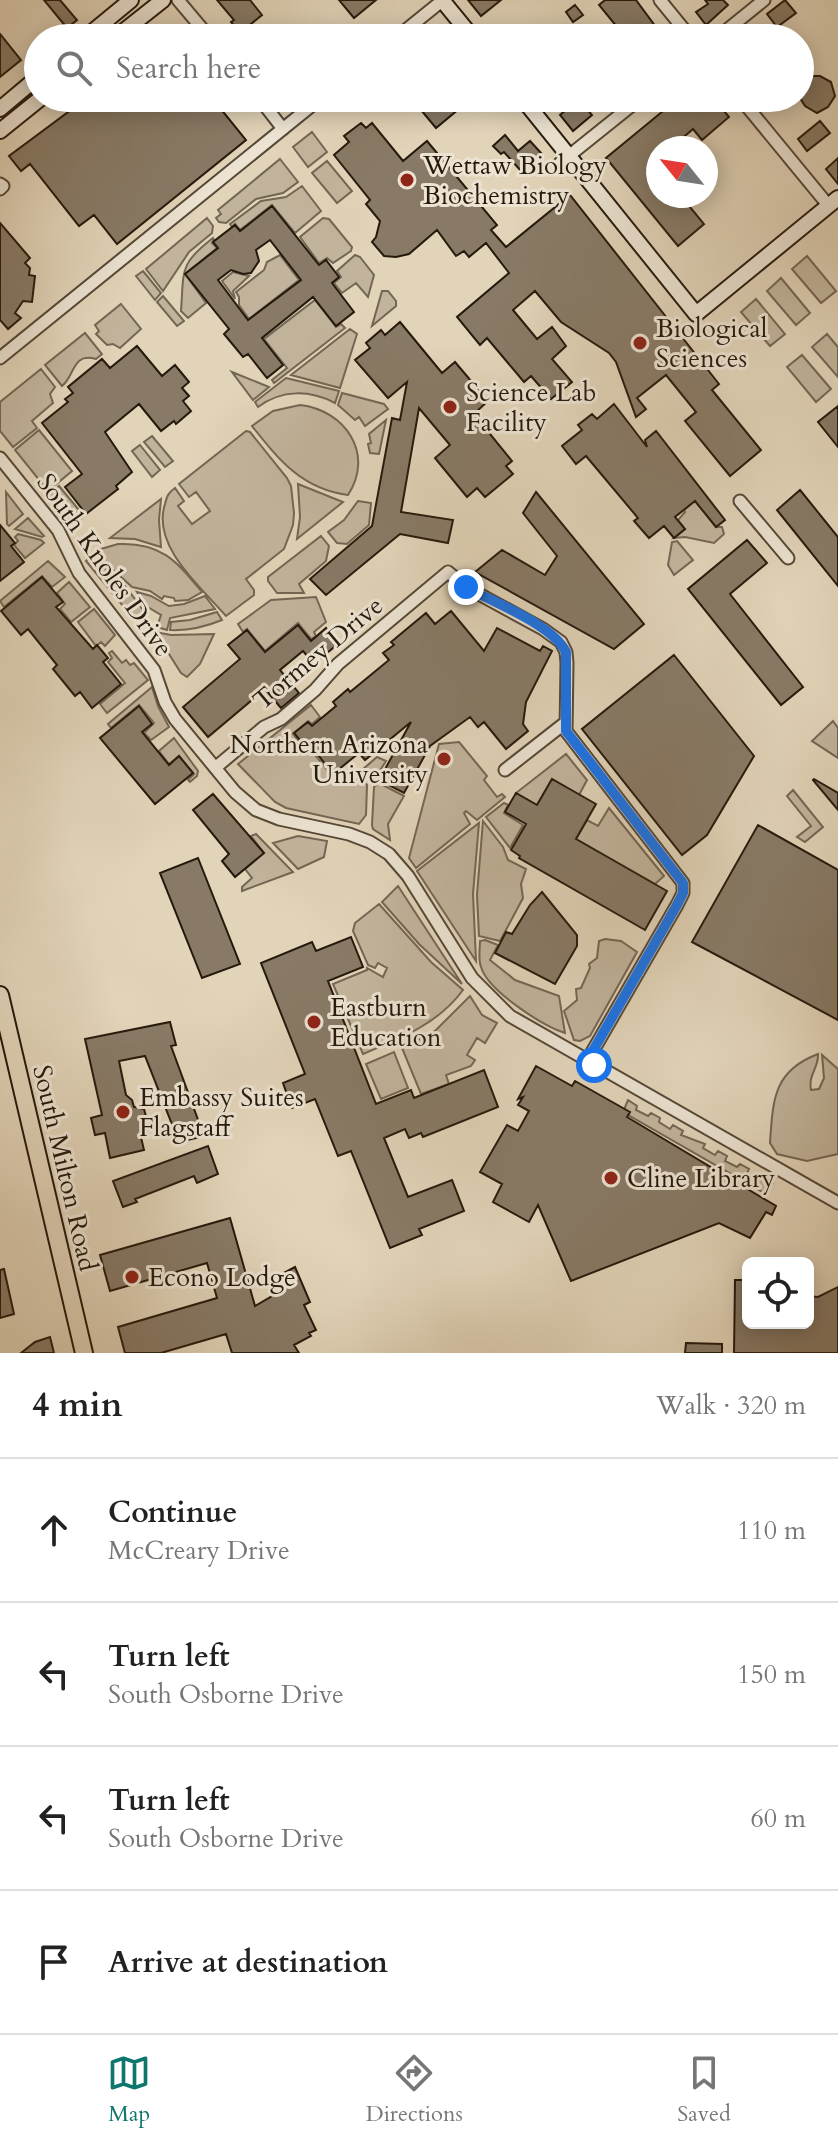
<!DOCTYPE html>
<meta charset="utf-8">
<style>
body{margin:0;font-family:Cardo,serif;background:#f6f6f6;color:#222}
.controls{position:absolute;right:24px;bottom:24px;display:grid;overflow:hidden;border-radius:12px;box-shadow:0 4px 20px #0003}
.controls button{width:72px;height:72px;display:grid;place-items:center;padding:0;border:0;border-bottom:2px solid #e0e0e0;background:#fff;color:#222;font:40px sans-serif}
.compass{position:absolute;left:646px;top:136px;width:72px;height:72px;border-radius:50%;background:#fff;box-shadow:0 4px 20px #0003;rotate:300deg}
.stop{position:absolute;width:24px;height:24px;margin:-18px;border:6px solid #1a73e8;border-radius:50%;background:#fff}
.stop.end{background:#1a73e8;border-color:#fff;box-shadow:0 2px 8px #0008}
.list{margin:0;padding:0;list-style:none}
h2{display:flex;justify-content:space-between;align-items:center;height:104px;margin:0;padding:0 32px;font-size:34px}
h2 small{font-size:26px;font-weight:400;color:#767676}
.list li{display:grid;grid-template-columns:52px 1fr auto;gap:24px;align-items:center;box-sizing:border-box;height:144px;padding:0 32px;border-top:2px solid #e0e0e0}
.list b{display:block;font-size:30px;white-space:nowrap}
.list p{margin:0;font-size:26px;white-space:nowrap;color:#767676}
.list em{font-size:26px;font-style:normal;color:#767676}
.icon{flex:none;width:44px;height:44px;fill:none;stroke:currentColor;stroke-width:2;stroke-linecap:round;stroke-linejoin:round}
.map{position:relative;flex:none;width:838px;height:1353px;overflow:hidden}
.search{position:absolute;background:#fff;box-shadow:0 4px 20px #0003;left:24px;right:24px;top:24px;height:88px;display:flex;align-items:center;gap:20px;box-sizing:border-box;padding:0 28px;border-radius:44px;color:#767676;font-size:30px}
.sheet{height:680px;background:#fff}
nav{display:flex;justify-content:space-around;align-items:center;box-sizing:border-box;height:112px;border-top:2px solid #e0e0e0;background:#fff;font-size:22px;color:#767676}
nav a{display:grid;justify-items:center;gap:4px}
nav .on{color:#0f766e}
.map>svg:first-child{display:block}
</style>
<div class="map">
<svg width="838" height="1353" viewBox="0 0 838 1353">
<rect width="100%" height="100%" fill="#e2d4b9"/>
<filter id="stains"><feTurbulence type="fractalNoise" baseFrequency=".0025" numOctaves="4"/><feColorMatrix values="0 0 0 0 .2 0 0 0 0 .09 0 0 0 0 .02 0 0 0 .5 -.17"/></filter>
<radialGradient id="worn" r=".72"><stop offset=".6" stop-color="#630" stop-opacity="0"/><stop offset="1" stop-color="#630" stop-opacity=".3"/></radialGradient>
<path fill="#c2b49c" stroke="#746654" stroke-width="2" d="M312,132L327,152L308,167L293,147Z
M280,159L298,182L283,193L256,199L226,223L219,222L216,218L221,214L218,210Z
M327,161L352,191L337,203L312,173Z
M302,186L321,211L295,233L272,205L240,230L235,224L232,227L230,224L261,201L286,197Z
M207,218L213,226L212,233L189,252L163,291L146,269Z
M323,218L329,219L352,247L351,251L333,263L327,258L319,263L300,237Z
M213,238L214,240L212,243L217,248L185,274L206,303L188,318L181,311C184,270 179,264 213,238Z
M280,255L299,280L249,319L239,305V297L236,292L264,270L267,262Z
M355,255L360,257L374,275L368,297L356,283L342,293L334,283L341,277L337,271Z
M807,256L836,291L821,303L792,269Z
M143,271L161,293L155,300L136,276Z
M233,272L249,276L233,291L235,299L222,281Z
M781,278L810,313L796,325L767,291Z
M382,291H388L396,301V306L372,326Z
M163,296L184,321L177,326L157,302Z
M756,299L785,334L770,346L741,312Z
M315,300L336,327L341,324L345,328L274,383L272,380L287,368L264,339Z
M121,304L141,329L120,348L113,344L107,345L96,334L99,331L95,325Z
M350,329L357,334L340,388L291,375Z
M85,333L102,354L96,359C72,352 75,376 62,386L45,365Z
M827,334L838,347V377L812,347Z
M802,355L831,389L816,402L787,367Z
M41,369L55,387L50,394L53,403L32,421L37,428L13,447L0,431V402Z
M232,372L269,387L253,400Z
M286,378L339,391L335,403C310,390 282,389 258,407L255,402Z
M342,393L384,404L388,409L365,426L359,417L355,420L338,405Z
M300,405C345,410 375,454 348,495C302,489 279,460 252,426L273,411Z
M386,420L379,454L370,453L368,444L371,443L369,434Z
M39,430L72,471L48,491L15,450Z
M246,431L250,432L287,478L291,486L294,513L293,525L284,549L246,579L254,590V595L226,616C201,587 151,546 165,504C167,496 168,493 175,488L184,501L178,506L192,524L210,511L196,492L189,497L179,484Z
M152,436L173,461L165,467L144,442Z
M140,445L160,470L152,477L132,451Z
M298,484L343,502L297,539L300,517Z
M59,486L84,516L73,525L48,495Z
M6,492L23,514L9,526L7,524Z
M692,497L716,527H722L724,534L714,543L685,537L674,538L685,529L678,520L685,512L682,505Z
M161,499L159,520L161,547L135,539L110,538Z
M358,501L371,503L369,525L347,544L337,543L328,532L344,520Z
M28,518L44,536L42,537L15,529Z
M18,534L41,540L44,543L25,558L14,545L18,541L15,537Z
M321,536L329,546L326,561L299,584L304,593H277L268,581V577Z
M677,541L693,560L674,575L668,565L672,542Z
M118,544C162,542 177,562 202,592L188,600L175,601L174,598L164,596L162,599L150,591L132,587L96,554L102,553L101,549Z
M91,556L125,586L144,611L143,615L132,617L86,561Z
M48,561L65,577L52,587L42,576L4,607L0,601Z
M69,582L90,607L71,622L60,609L65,604L57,593Z
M137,592L151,596L169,606L184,604L205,596L215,609L170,618L167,630L157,627L161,615L146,606Z
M316,597L326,622L314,632L316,636L311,639L298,623L265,651L247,629L243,632L238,624L271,600Z
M94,609L115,635L105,646L101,642L96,646L78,622Z
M217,612L222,620C205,627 189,631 170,630L171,622L190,620Z
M155,632L171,635L214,634L200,664L187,677L181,673Z
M112,651L122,663L126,660L130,665L134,663L148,680L107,713L100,704L125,683L108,662L112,658L109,653Z
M152,687L158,706L169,727L151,740L144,733L154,723L139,705L111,728L108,724Z
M311,705L320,717L312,724L308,721L293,734L303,747L307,745L333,777L346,778L355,770L367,785L366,815L359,824L286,808L275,802L238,764Z
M833,721L838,728V758L812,741Z
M174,738L198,771L197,776L190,782L188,780L194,774L179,756L169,764L159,751Z
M459,742L487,776L484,780L497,797L502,794L505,797L477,820L466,811L464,813L470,824L416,868L409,858L439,744Z
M566,754L587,780L579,795L552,779L537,805L516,793Z
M377,757L386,761L372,783L362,770Z
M379,783L404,796L388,824L390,840L373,829L372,825L374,787Z
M793,790L823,827L805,842L797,837L811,826L787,796Z
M504,803L508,805L504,813L523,825L510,848L486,817Z
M609,808L664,876L655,884L576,839L587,820L598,826Z
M483,821L503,847L508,860L526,869L521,884L523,898L500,941L479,936L477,895Z
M479,823L473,894L476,961L417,871Z
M256,834L293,872L242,891V887L252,878L245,869L264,853L251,836Z
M298,836L327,841L324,857L298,869L273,843Z
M398,886L462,984L419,944L382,902Z
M379,904L431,962L463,990C438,1024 401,1038 363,1054L333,984L367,970V968L383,977L387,968L378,963L375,968L368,965L353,931L355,923Z
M605,939L621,941L637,952L590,1036L580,1041L574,1040L564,1011L577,1000L576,989L581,988L590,968L589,964L597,958L599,941Z
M485,940L498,945L490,960L515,980L559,996L565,1033C543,1026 488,991 481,967C478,959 480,948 480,941Z
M470,996L482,1015L497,1023L485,1043L477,1038L467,1055L475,1060L471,1066L446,1075L449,1084L421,1094L402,1048L435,1031Z
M394,1052L408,1088L381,1099L366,1064Z
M818,1054C819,1068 808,1074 811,1090L819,1089L824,1078L822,1055L838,1069V1154L807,1161L777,1154L770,1143C773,1100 773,1071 818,1054Z
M628,1100L637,1106L636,1110L648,1116L651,1113L660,1118L659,1122L670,1129L673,1125L683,1131L681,1135L705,1144L703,1148L715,1155L718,1151L727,1156L725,1161L737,1167L740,1164L749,1169L747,1173L759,1180L762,1176L773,1183L766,1194L623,1112Z"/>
<path fill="#887a66" stroke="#26190c" stroke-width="2" fill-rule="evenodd" d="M44,0H60L77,20L67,28Z
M217,0H250L262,15L240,33L231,22L234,20Z
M339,0H376L354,18Z
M468,0H501L481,16Z
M605,0H636L664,38H626L599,5Z
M705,0H723L728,5L706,25L696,12L708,4Z
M785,0L796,13L777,27L767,14Z
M575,5L583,15L573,22L566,12Z
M0,34L21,60L0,77Z
M814,76H820L831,82L835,96L828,107L817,113L805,106L800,98L801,85Z
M87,98H164L172,108L185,98H212L246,140L117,244L94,215L79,226L30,164L21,171L9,156Z
M411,98H452L460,108L436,128Z
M670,98H713L729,117L702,140L693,129L671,148H658V158L653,162L658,168V196H681L704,224L678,246L606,158L674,102Z
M579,99L592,115L573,131L560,115Z
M820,121L830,133L807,151L798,139Z
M361,123L366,128L372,123L403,161L427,141L497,225L491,230L506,247L570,195L719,384L712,390L761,450L730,476L685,421L696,412L666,375L637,398L646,409L636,417L616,362L609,353L561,322L535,291L513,310L537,339L552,327L566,346L552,359L572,382L551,399L531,376L524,382L487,338L480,345L457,317L509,273L486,243L469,257L464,251L456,256L437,230L409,254L396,257L384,256L372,242L376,237L380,221L366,204L370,200L334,155L349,142L344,136Z
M505,135L518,151L530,141L541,153L521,171L504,152L501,154L493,146Z
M838,158V184L826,169Z
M272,206L319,265L326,260L339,277L332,283L354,312L336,326L313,297L262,338L283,365L267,378L248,354L243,357L224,334L229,329L185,274L218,248L213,242L235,225L240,231ZM270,240L301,280L248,320L218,280L231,270L243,274L251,273L259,261L256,250Z
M0,223L30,258L25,263L30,268L29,275L35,276L32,302L23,301L15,313L21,318L8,329L0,320Z
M400,322L442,373L455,362L488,401L476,412L484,421L481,423L512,461L506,466L513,474L485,497L477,488L467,497L435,458L450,445L419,408L401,512L453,520L448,543L400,534L326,595L310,579L372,526L392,418L400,420L407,382L388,398L355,360L370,348L366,343L381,330L385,335Z
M137,346L162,376L175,365L189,382L182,388L189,396L183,401L191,411L176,424L174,421L161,431L139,404L105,432L132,472L116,486L118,489L86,514L65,487L82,474L42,423L68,402L65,399L73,393L68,387L102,359L110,368Z
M614,404L647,447L645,440L656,431L725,520L716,527L695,501L675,517L685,529L674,538L664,526L649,538L634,521L638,518L586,456L576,464L562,446L582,430L578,425L592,414L597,419Z
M838,406V447L818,422Z
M800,490L838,537V586L777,510Z
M536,492L644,624L614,649L475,572L502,550L545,575L557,556L523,513Z
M0,525L15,543L11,546L24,562L0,581Z
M747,540L767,563L730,594L803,687L781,705L688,589Z
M42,577L63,602L56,607L93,649L97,645L108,658L103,662L121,684L92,708L80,692L75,696L53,669L57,665L28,629L21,635L1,611Z
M451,611L484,651L497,628L540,651L543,646L552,651L526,702L523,724L528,731L506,749L484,722L478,727L470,717L430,746L404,793L379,780L411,722L365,760L359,753L333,774L307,741L303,744L294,733L308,722L312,726L336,706L333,702L348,689L350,692L389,660L383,653L394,645L391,642L426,613L435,624Z
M298,625L311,641L326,628L339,643L314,664L303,651L280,670L299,693L281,708L265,689L208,737L183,707L240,659L228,645L247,630L265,652Z
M674,655L754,756L707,835L682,855L582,729Z
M139,706L152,724L142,732L169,765L179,756L193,773L155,804L100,738Z
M552,779L596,804L576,839L667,891L645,930L519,858L520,856L511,850L526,824L505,812L516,793L537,805Z
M814,779L838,793V810L813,780Z
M213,794L264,853L235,877L222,861L229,854L193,810Z
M758,825L838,870V1020L692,942Z
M198,858L240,964L202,978L160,873Z
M542,892L577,935V946L555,984L495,953L506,932L512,934L530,905Z
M351,937L363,967L328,981L376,1104L411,1090L414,1098L484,1070L498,1107L423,1137L421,1133L409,1138L405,1129L384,1138L408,1197L452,1180L464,1211L419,1229L422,1235L390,1248L351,1151L338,1156L315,1099L292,1108L283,1083L305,1074L261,963L312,942L316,951Z
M170,1022L176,1045L171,1046L204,1136L179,1142L145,1056L119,1061L126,1095L132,1100L134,1107L144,1109L147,1120L141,1127L140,1133L144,1150L110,1158L105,1133L95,1135L91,1118L102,1115L85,1039Z
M536,1066L572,1086L575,1081L630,1112L627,1117L776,1206L772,1215L766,1212L750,1238L719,1223L571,1281L538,1205L529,1222L493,1202L502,1184L480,1172L507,1125L518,1131L529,1111L518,1105L523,1097L518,1099Z
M208,1146L218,1174L197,1183L194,1176L135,1199L137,1202L123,1207L113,1181Z
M230,1218L255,1306L284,1289L278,1276L295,1267L310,1302L304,1305L316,1330L309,1333L311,1336L294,1345L299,1353H232L226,1334L161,1353H125L118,1327L217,1298L207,1263L110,1291L100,1255Z
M4,1269L14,1314L0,1318V1270Z
M735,1280H748V1323H808V1296L818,1297L838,1287V1353H734Z
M50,1337L54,1353H21L35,1342Z
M686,1343L722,1344V1353H685Z"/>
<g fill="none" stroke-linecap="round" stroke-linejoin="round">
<g stroke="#554837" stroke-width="15">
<path id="street" d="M178,0L210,38
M660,0L691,38
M396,38L443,0
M717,38L764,0
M259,98L283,129
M740,98L828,205
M560,163L641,98
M0,184L3,186L0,189
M0,358L321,98
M0,458L58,530L79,573L154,670L165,702L175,719L235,792L256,810L279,819L349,834L370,842L389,854L408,876L472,978L510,1016L838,1203
M740,501L788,558
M215,768L264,727L281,719L315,690L338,664L448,572L466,587L543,629L561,642L566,652L567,663L566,731L683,883V893L677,905L587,1061
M505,770L565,723"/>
</g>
<g stroke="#26190c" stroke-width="18">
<path id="secondary" d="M442,0L473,38
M85,38L131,0
M115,38L163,0
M522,98L696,314L838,198
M0,109L38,77
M0,131L41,98"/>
</g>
<g stroke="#26190c" stroke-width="20">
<path id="primary" d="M0,995L84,1353"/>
</g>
<use href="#street" stroke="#ece3d2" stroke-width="11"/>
<use href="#secondary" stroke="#ece3d2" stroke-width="14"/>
<use href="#primary" stroke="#e2d4b9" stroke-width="16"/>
</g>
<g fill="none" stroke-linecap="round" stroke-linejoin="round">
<path stroke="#1a73e8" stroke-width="10" d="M466,587C494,603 552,624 566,652V731L683,883V893L677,905L587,1061L594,1065"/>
</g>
<g fill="#8f2418" stroke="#ece3d2" stroke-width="3">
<circle cx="407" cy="180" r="8"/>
<circle cx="640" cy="343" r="8"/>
<circle cx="450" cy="407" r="8"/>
<circle cx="444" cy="759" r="8"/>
<circle cx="314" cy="1022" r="8"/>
<circle cx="123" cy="1112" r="8"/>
<circle cx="611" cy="1178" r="8"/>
<circle cx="132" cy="1277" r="8"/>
</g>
<g text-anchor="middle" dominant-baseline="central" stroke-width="6" stroke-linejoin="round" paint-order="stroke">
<g font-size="26" fill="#26190c" stroke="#ece3d2" text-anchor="start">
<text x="423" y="165">Wettaw Biology<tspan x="423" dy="30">Biochemistry</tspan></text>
<text x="656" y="328">Biological<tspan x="656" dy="30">Sciences</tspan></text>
<text x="466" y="392">Science Lab<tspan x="466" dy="30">Facility</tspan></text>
<text x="428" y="744" text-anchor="end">Northern Arizona<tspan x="428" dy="30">University</tspan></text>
<text x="330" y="1007">Eastburn<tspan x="330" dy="30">Education</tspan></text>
<text x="139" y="1097">Embassy Suites<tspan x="139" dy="30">Flagstaff</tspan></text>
<text x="627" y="1178">Cline Library</text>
<text x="148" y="1277">Econo Lodge</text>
</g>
<g font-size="26" fill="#26190c" stroke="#ece3d2">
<text transform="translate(105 565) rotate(55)">South Knoles Drive</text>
<text transform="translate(318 653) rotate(-40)">Tormey Drive</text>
<text transform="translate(65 1168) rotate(77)">South Milton Road</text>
</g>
</g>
<rect width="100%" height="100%" filter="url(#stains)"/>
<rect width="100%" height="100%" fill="url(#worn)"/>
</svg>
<div class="controls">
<button><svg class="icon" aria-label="locate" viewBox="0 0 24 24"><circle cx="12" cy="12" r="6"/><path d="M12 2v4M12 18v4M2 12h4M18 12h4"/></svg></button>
</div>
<svg class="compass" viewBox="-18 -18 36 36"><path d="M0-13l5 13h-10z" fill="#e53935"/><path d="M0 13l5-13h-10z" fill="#767676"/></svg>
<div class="stop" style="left:594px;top:1065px"></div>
<div class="stop end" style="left:466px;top:587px"></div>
<div class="search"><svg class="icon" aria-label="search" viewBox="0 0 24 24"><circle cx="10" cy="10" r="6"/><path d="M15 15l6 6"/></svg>Search here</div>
</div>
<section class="sheet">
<h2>4 min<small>Walk · 320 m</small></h2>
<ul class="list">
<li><svg class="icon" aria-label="ahead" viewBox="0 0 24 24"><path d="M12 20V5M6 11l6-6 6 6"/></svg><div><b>Continue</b><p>McCreary Drive</p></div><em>110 m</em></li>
<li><svg class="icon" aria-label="left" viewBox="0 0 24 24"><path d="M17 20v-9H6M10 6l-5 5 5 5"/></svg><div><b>Turn left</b><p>South Osborne Drive</p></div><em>150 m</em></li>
<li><svg class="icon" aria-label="left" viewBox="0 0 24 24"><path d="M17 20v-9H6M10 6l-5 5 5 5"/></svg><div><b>Turn left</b><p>South Osborne Drive</p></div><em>60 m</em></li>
<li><svg class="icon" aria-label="arrive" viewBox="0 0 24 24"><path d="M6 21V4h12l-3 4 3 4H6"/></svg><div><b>Arrive at destination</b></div></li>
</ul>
</section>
<nav>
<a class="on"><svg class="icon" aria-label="map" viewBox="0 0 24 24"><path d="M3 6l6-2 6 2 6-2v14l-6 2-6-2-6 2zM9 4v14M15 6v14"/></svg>Map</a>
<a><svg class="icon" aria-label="directions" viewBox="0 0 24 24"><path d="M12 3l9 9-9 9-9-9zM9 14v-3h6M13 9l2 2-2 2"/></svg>Directions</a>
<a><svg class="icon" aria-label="saved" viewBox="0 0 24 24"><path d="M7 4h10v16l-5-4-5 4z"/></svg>Saved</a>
</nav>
